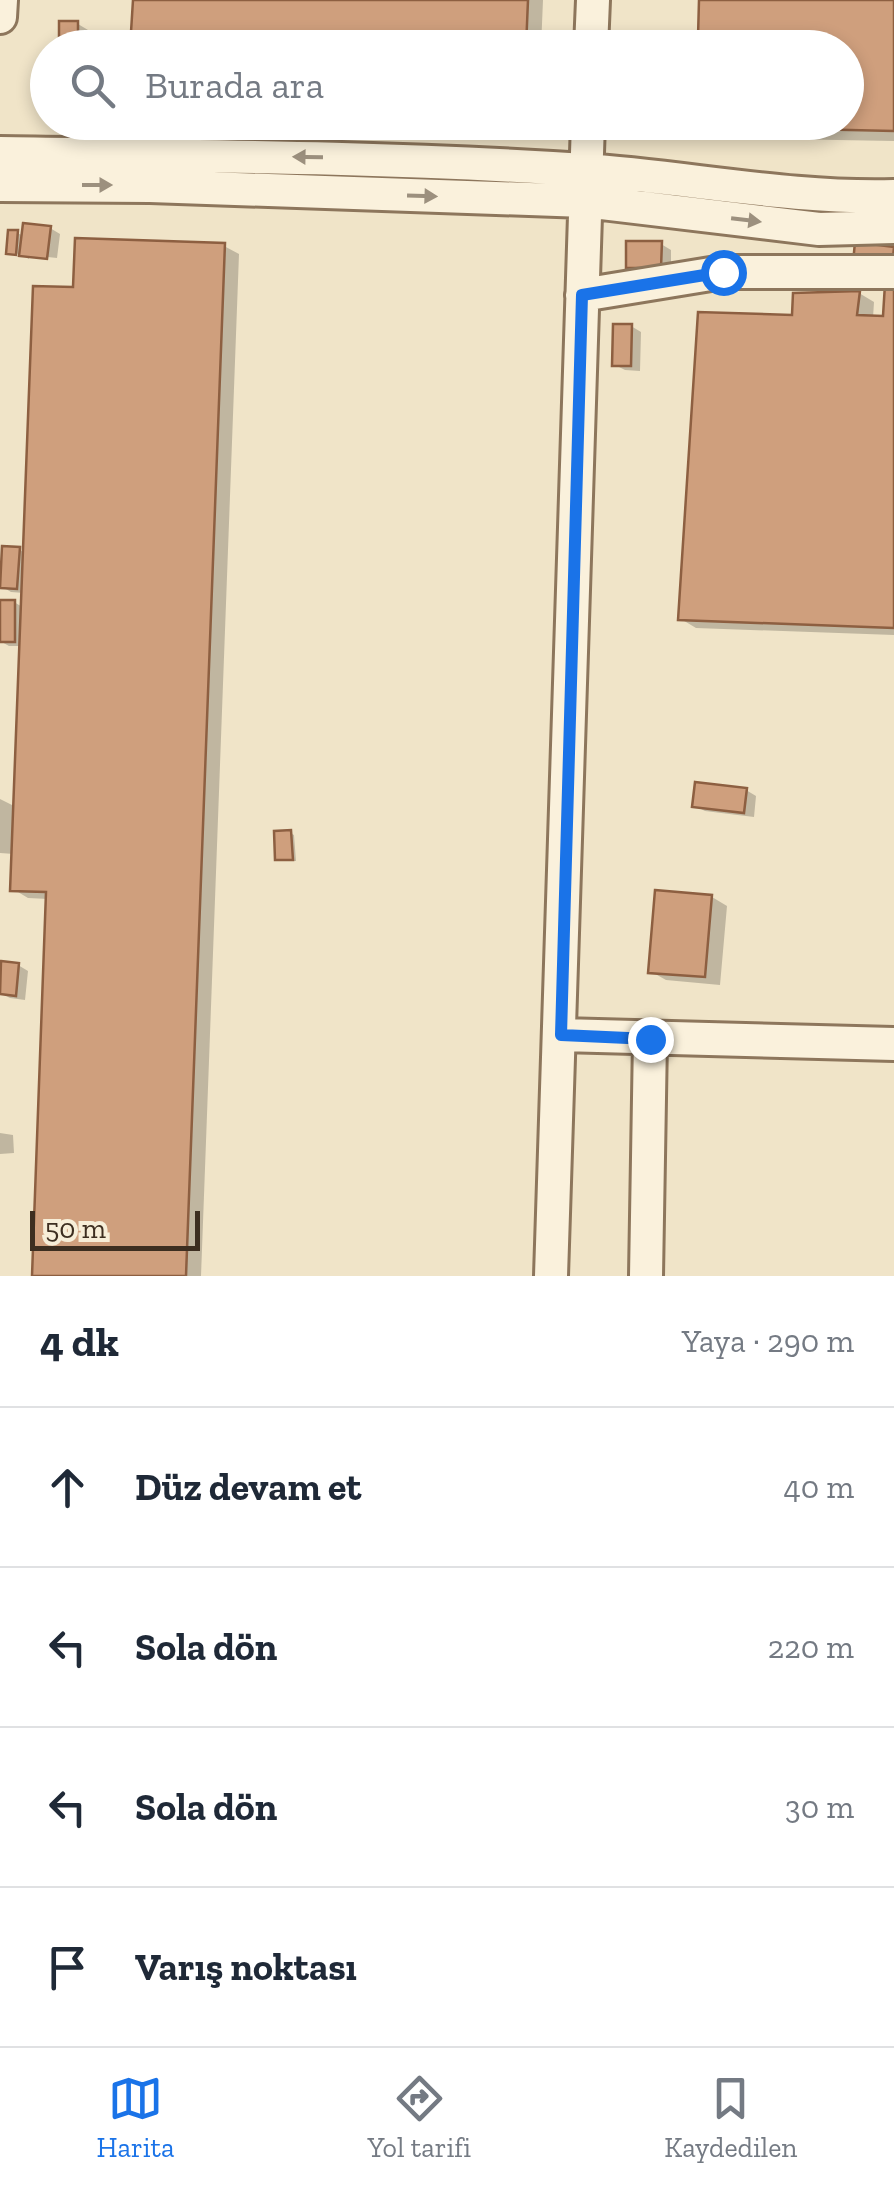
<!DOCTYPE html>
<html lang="tr">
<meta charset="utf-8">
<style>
body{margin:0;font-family:"Zilla Slab",serif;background:#f2f2f3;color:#1f2937}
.scale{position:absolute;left:30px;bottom:25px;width:170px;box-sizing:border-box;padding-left:10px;border:5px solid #3d2e20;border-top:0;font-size:28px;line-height:35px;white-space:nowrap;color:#3d2e20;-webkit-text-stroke:8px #f7eed8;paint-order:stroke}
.stop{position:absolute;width:30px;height:30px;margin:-22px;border:8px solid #1a73e8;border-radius:50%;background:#fff}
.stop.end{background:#1a73e8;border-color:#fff;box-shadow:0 2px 10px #0008}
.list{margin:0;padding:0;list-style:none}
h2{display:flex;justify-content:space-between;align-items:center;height:130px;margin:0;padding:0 40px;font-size:42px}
h2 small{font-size:32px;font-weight:400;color:#747a83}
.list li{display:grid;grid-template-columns:65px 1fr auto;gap:30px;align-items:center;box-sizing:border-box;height:160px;padding:0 40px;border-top:2px solid #e0e1e3}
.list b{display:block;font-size:38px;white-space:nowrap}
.list em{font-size:32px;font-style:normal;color:#747a83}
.icon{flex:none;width:55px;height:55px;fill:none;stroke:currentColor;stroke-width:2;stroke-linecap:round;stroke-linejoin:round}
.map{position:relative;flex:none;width:894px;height:1276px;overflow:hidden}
.search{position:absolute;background:#fff;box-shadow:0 5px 15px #0003;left:30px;right:30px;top:30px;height:110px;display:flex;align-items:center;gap:25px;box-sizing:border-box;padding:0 35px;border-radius:55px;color:#747a83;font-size:38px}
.sheet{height:770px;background:#fff}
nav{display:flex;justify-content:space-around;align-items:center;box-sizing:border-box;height:140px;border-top:2px solid #e0e1e3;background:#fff;font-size:28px;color:#747a83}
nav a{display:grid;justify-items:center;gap:5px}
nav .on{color:#1a73e8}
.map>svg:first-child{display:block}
</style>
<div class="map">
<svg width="894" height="1276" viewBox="0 0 894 1276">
<rect width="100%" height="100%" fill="#f0e4c8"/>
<path fill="#0003" d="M136,0H543L541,48H133Z
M702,0H894V141L780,139L742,122H846V48H721L701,36Z
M78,24L88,30L87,48H61Z
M333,122H373V135H348L332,126Z
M50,228L60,234L57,258L29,255V259L20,254L8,253L17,233L24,236Z
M661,244L671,250V273H638L628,267Z
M224,246L239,254L201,1276H34L48,899L28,898L13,889L14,854L0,853V799L16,807L22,646H9L0,641V603L14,602L24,608V593L11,592L1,586L19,550L26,553L75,290Z
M894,288V635L696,628L681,619L794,317L859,293L874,302L873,318L885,319Z
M631,326L641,332L640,371L625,370L615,365Z
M746,790L756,796L754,817L705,811L695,806Z
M290,833L294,835L296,861H282L278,859Z
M712,897L727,906L720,985L666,980L650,971Z
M18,965L28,971L25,1000L10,998L0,993Z
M0,1133L13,1135L14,1153L0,1154Z"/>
<path fill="#cf9f7d" stroke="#8d5f41" stroke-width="2.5" d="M133,0H528L526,48H130Z
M699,0H894V131L757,128V122H846V48H724V38L698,37Z
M59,21H78V48H59Z
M23,223L51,226L47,259L19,256Z
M8,230H18L16,255L6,254Z
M75,238L225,243L186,1276H32L46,892L10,891L33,286L73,287Z
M626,241H662L661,268H626Z
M855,242L894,247L892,268L853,263Z
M885,284L894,285V628L678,620L698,312L792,315L793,293L860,291L857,315L883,316Z
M613,324H632L631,366H612Z
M2,546L20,547L17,589L0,588Z
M0,600H15V642H0Z
M695,782L747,788L744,813L692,807Z
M291,830L293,860H275L274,831Z
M655,890L712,895L705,977L648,973Z
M1,961L19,963L16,996L0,994Z"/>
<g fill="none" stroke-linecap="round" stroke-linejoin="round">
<g stroke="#8d765c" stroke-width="38">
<path id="minor" d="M0,17L1,0
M591,48L593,0
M0,153C195,156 390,157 584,170C687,177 790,199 894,196
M0,185L150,186L585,201L819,229L894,227
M582,295L723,272H894
M561,1035L894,1044
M551,1276L588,122
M646,1276L650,1039"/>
</g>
<use href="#minor" stroke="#faf1dc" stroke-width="32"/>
</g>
<defs><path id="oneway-solid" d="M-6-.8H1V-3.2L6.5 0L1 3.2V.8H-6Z" transform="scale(2.5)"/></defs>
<g fill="#9c907e">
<use href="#oneway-solid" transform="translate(308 157) rotate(-179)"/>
<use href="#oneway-solid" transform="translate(97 185)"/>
<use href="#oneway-solid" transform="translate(422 196) rotate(2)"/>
<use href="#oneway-solid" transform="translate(746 220) rotate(7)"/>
</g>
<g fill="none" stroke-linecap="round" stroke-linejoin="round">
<path stroke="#1a73e8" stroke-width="12" d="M650,1039L561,1035L582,295L723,272"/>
</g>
</svg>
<div class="scale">50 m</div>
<div class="stop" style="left:723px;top:272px"></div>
<div class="stop end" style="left:650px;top:1039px"></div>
<div class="search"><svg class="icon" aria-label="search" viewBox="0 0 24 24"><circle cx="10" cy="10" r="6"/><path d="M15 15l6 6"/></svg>Burada ara</div>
</div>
<section class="sheet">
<h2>4 dk<small>Yaya · 290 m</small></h2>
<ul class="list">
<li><svg class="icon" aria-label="ahead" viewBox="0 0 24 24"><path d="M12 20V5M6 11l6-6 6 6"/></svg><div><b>Düz devam et</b></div><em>40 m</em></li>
<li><svg class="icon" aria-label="left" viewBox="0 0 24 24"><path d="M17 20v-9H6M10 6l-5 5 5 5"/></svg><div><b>Sola dön</b></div><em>220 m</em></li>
<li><svg class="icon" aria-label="left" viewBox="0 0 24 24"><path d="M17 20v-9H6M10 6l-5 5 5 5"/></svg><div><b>Sola dön</b></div><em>30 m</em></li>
<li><svg class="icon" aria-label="arrive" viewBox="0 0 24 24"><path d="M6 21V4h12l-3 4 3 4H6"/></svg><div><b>Varış noktası</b></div></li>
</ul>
</section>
<nav>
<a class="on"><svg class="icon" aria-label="map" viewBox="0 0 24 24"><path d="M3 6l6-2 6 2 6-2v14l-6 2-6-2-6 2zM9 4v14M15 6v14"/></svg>Harita</a>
<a><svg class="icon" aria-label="directions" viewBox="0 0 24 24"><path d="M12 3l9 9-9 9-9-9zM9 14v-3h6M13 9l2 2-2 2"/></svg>Yol tarifi</a>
<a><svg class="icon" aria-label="saved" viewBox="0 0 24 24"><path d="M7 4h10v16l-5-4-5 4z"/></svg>Kaydedilen</a>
</nav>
